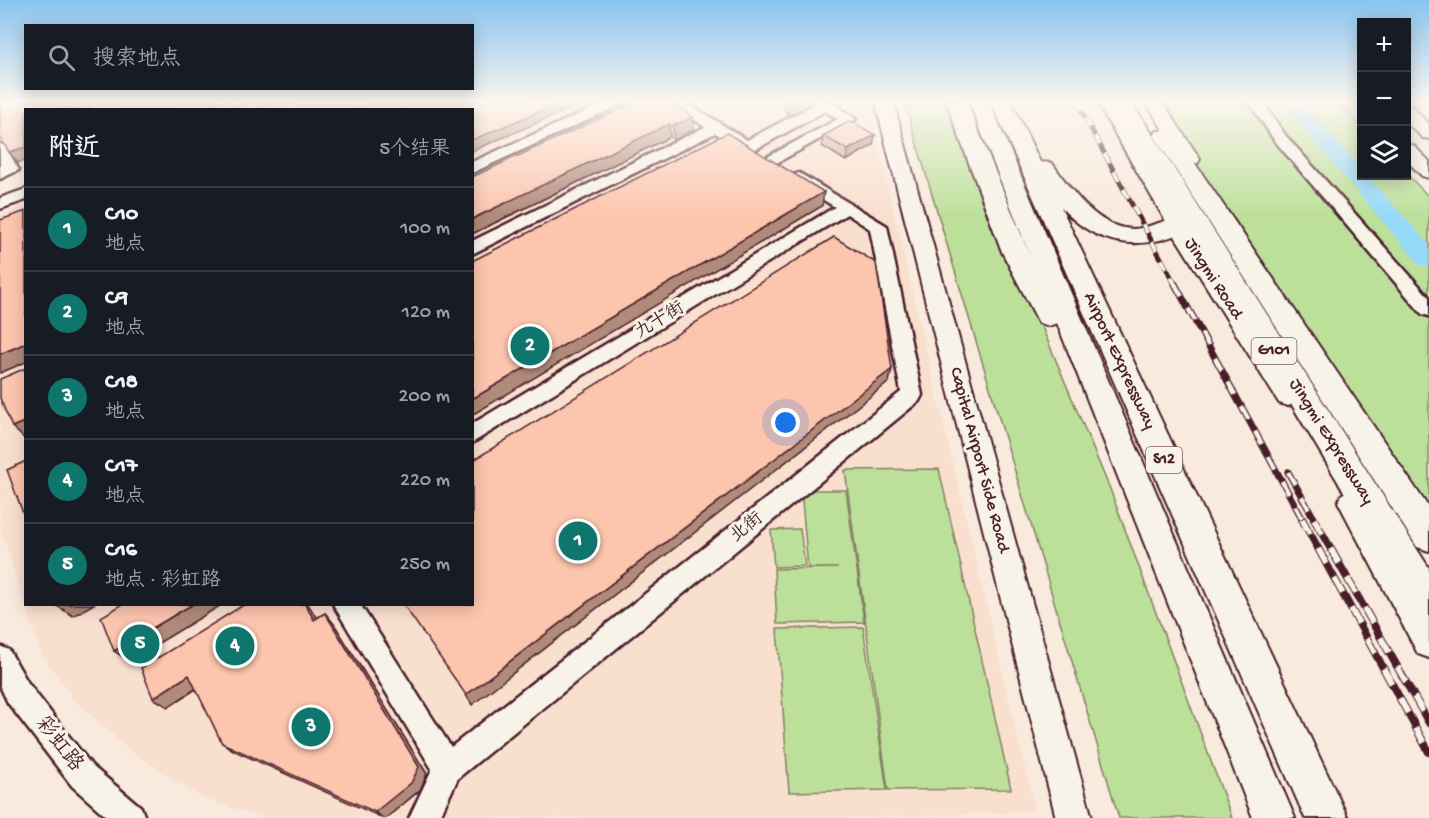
<!DOCTYPE html>
<html lang="zh">
<meta charset="utf-8">
<style>
body{margin:0;font-family:"Gochi Hand","LXGW WenKai TC",sans-serif;background:#242831;color:#f1f3f6}
.controls{position:absolute;right:18px;top:18px;display:grid;overflow:hidden;border-radius:0px;box-shadow:0 3px 15px #0003}
.controls button{width:54px;height:54px;display:grid;place-items:center;padding:0;border:0;border-bottom:2px solid #363941;background:#171b24;color:#f1f3f6;font:30px sans-serif}
.you{position:absolute;left:786px;top:423px;width:21px;height:21px;margin:-15px;border:4px solid #fff;border-radius:50%;background:#1a73e8;box-shadow:0 0 0 9px #1a73e833}
.badge{display:grid;place-items:center;width:39px;height:39px;border-radius:50%;background:#0f766e;color:#fff;font-size:20px;font-weight:700}
.pin{position:absolute;translate:-50% -50%;border:3px solid #fff;box-shadow:0 2px 6px #0006}
.list{margin:0;padding:0;list-style:none}
h2{display:flex;justify-content:space-between;align-items:center;height:78px;margin:0;padding:0 24px;font-size:26px}
h2 small{font-size:20px;font-weight:400;color:#9ea1a6}
.list li{display:grid;grid-template-columns:39px 1fr auto;gap:18px;align-items:center;box-sizing:border-box;height:84px;padding:0 24px;border-top:2px solid #363941}
.list b{display:block;font-size:22px;white-space:nowrap}
.list p{margin:0;font-size:20px;white-space:nowrap;color:#9ea1a6}
.list em{font-size:20px;font-style:normal;color:#9ea1a6}
.icon{flex:none;width:33px;height:33px;fill:none;stroke:currentColor;stroke-width:2;stroke-linecap:round;stroke-linejoin:round}
.map{position:relative;flex:none;width:1429px;height:818px;overflow:hidden}
.search{position:absolute;background:#171b24;box-shadow:0 3px 15px #0003;left:24px;top:24px;width:450px;height:66px;display:flex;align-items:center;gap:15px;box-sizing:border-box;padding:0 21px;border-radius:0px;color:#9ea1a6;font-size:22px}
.panel{position:absolute;background:#171b24;box-shadow:0 3px 15px #0003;left:24px;top:108px;width:450px;height:498px;border-radius:0px}
.map>svg:first-child{display:block}
</style>
<div class="map">
<svg width="1429" height="818" viewBox="0 0 1429 818">
<rect width="100%" height="100%" fill="#f8eadc"/>
<filter id="ink" filterUnits="userSpaceOnUse"><feTurbulence type="fractalNoise" baseFrequency=".0167" numOctaves="2"/><feDisplacementMap in="SourceGraphic" scale="12" xChannelSelector="R" yChannelSelector="G"/><feConvolveMatrix kernelMatrix="1 2 1 2 8 2 1 2 1" color-interpolation-filters="sRGB"/></filter>
<g filter="url(#ink)">
<path fill="#f9dfce" d="M309,101H830L873,125L1035,811L871,818H264L202,798L133,753L76,702L41,653L0,527V215L25,206L26,604H472V110L287,109Z"/>
<path fill="#bce09a" stroke="#838062" stroke-width="1.5" d="M904,101H947L1110,489L1232,818H1119Z
M1150,101H1337L1361,127L1362,176L1407,174L1429,197V519Z
M939,469L1011,789L888,790L845,470Z
M801,490H846L864,622L777,624L774,569L838,568H808Z
M800,529L805,566L774,567L771,530Z
M863,627L887,790L789,792L777,629Z"/>
<g fill="none" stroke-linecap="round" stroke-linejoin="round">
<path fill="#97d9f9" fill-rule="evenodd" d="M1280,101H1300L1362,169V176H1367L1429,244V267L1420,265Z"/>
<g stroke="#4a1f2b" stroke-width="5">
<path id="minor" d="M248,101H269L254,110H233Z
M609,101H629L472,173V162Z
M666,101H684L747,140L814,105L811,101H829L856,119L771,166L763,161L765,158L838,119L825,111L749,153L715,133L472,254V241L705,127Z
M1248,101H1262L1285,135L1429,297V316L1422,314L1275,141Z
M0,144L5,146L19,170L0,179Z
M799,173L887,226L922,395L919,401L458,778L439,818H409L432,769L333,604H360L451,747L901,392L870,229L847,214L472,443V424L835,207L793,181L791,178L793,175Z
M26,189V200L0,209V198Z
M0,646L9,650L28,683L92,766L141,807L145,818H108L72,786L8,703L0,686Z"/>
</g>
<g stroke="#4a1f2b" stroke-width="4">
<path id="major" d="M875,101H893L1092,818H1056Z
M1096,101H1113L1188,225L1297,389L1301,396L1297,403L1288,406L1279,403L1168,225Z
M1145,101H1162L1200,159L1198,163H1184Z
M1352,101H1362V108Z
M1406,106L1412,107L1429,124V139L1423,138L1406,122Z
M1406,144L1413,145L1429,161V178L1422,176L1406,160Z
M1352,490L1362,494L1429,612V658L1418,654L1338,502L1342,494Z"/>
</g>
<g stroke="#4a1f2b" stroke-width="4">
<path id="highway" d="M946,101H966L1031,258L969,101H989L1295,818H1253L1057,323L1049,326L1039,323L1002,252Z
M991,101H1011L1040,162L1052,163C1071,190 1097,229 1134,229C1150,228 1164,219 1180,218L1110,101H1131L1429,568V617L1416,612L1187,230C1141,253 1095,246 1061,207L1348,818H1305Z
M1165,130L1173,131L1429,508V551L1417,547L1154,136L1157,131Z"/>
</g>
<use href="#minor" fill="#f7f3e8" fill-rule="evenodd"/>
<use href="#major" fill="#f7f3e8" fill-rule="evenodd"/>
<use href="#highway" fill="#f7f3e8" fill-rule="evenodd"/>
<g stroke="#4a1f2b" stroke-width="5">
<path id="rail-far2" d="M1076,101L1176,286"/>
</g>
<g stroke="#4a1f2b" stroke-width="7">
<path id="rail-far1" d="M1175,284L1303,520
M1288,472L1315,520"/>
</g>
<g stroke="#4a1f2b" stroke-width="8">
<path id="rail" d="M1302,519L1429,752
M1314,519L1429,723"/>
</g>
<use href="#rail-far2" stroke="#f7f3e8" stroke-width="4" stroke-dasharray="10" stroke-linecap="butt"/>
<use href="#rail-far1" stroke="#f7f3e8" stroke-width="4.5" stroke-dasharray="14" stroke-linecap="butt"/>
<use href="#rail" stroke="#f7f3e8" stroke-width="6" stroke-dasharray="17" stroke-linecap="butt"/>
</g>
<path fill="#d9a996" stroke="#4a1f2b" stroke-width="1.5" d="M781,101H811V104L788,116Z
M693,117V130L674,140L670,137L472,234V177Z
M823,136L873,145L846,161L822,146Z
M308,604L316,618L325,613L334,624L427,774L420,790L386,818H383L235,751L222,743L196,689L168,707Z"/>
<path fill="#b08a7a" stroke="#4a1f2b" stroke-width="1.5" d="M86,101L92,110H60Z
M184,101H221L198,110H160Z
M563,101H588L472,151V140Z
M792,101H811V104L788,116L789,103Z
M693,117V130L674,140L673,126Z
M669,124L670,137L472,234V219Z
M875,135L873,145L846,161L848,150Z
M26,147V161L18,163L9,152Z
M824,192L822,206L472,415V399Z
M26,343V362L0,373V354Z
M892,369L889,382L472,705L466,695Z
M26,421V440L12,427Z
M59,604H94L73,616L57,606Z
M193,604H223L129,661L114,651Z
M305,604H308L324,630L314,620Z
M325,613L334,624L427,774L420,790L386,818H383L375,812Z
M189,675L203,684L168,707L153,698Z"/>
<path fill="#fcc5ae" stroke="#4a1f2b" stroke-width="1.5" d="M0,101H85L60,110H26V147L9,152L0,137Z
M87,101H184L160,110H92Z
M376,101H563L472,140V110H355Z
M638,101H668L693,117L673,126L669,124L472,219V177Z
M850,121L875,135L848,150L823,136Z
M727,133L824,192L472,399V261Z
M26,211V343L0,354V220Z
M834,237L876,263L892,369L466,695L403,604H472V461Z
M26,368V421L12,427L0,398V379Z
M26,461V521L7,470Z
M123,604H193L114,651L101,617Z
M245,604H305L314,620L325,613L419,767L411,783L375,812L222,743L189,675L153,698L141,668Z"/>
</g>
<linearGradient id="sky" x2="0" y2="1"><stop stop-color="#87c3ef"/><stop offset="0.47" stop-color="#fcf6ef"/><stop offset="1" stop-color="#fcf6ef" stop-opacity="0"/></linearGradient>
<rect width="1429" height="216" fill="url(#sky)"/>
<g text-anchor="middle" dominant-baseline="central" stroke-width="6" stroke-linejoin="round" paint-order="stroke">
<g fill="#f7f3e8" stroke="#7e5f64" stroke-width="1.5">
<rect x="1251.5" y="338" width="45" height="26" rx="4.5"/>
<rect x="1146" y="447" width="36" height="26" rx="4.5"/>
</g>
<g font-size="16" font-weight="bold" fill="#4a1f2b">
<text x="1274" y="351">G101</text>
<text x="1164" y="460">S12</text>
</g>
<g font-size="18" fill="#4a1f2b" stroke="#f7f3e8">
<text transform="translate(1213 279) rotate(57)">Jingmi Road</text>
<text transform="translate(660 321) rotate(-31)">九十街</text>
<text transform="translate(1119 361) rotate(65)">Airport Expressway</text>
<text transform="translate(1331 442) rotate(58)">Jingmi Expressway</text>
<text transform="translate(979 460) rotate(75)">Capital Airport Side Road</text>
<text transform="translate(747 528) rotate(-39)">北街</text>
</g>
<g font-size="21" fill="#4a1f2b" stroke="#f7f3e8">
<text transform="translate(58 745) rotate(52)">彩虹路</text>
</g>
</g>
</svg>
<div class="controls">
<button>+</button>
<button>−</button>
<button><svg class="icon" aria-label="layers" viewBox="0 0 24 24"><path d="M12 4l9 5-9 5-9-5zM3 14l9 5 9-5"/></svg></button>
</div>
<div class="you"></div>
<div class="pin badge" style="left:578px;top:541px">1</div>
<div class="pin badge" style="left:530px;top:346px">2</div>
<div class="pin badge" style="left:311px;top:727px">3</div>
<div class="pin badge" style="left:235px;top:646px">4</div>
<div class="pin badge" style="left:140px;top:644px">5</div>
<div class="search"><svg class="icon" aria-label="search" viewBox="0 0 24 24"><circle cx="10" cy="10" r="6"/><path d="M15 15l6 6"/></svg>搜索地点</div>
<section class="panel">
<h2>附近<small>5个结果</small></h2>
<ul class="list">
<li><span class="badge">1</span><div><b>C10</b><p>地点</p></div><em>100 m</em></li>
<li><span class="badge">2</span><div><b>C9</b><p>地点</p></div><em>120 m</em></li>
<li><span class="badge">3</span><div><b>C18</b><p>地点</p></div><em>200 m</em></li>
<li><span class="badge">4</span><div><b>C17</b><p>地点</p></div><em>220 m</em></li>
<li><span class="badge">5</span><div><b>C16</b><p>地点 · 彩虹路</p></div><em>250 m</em></li>
</ul>
</section>
</div>
